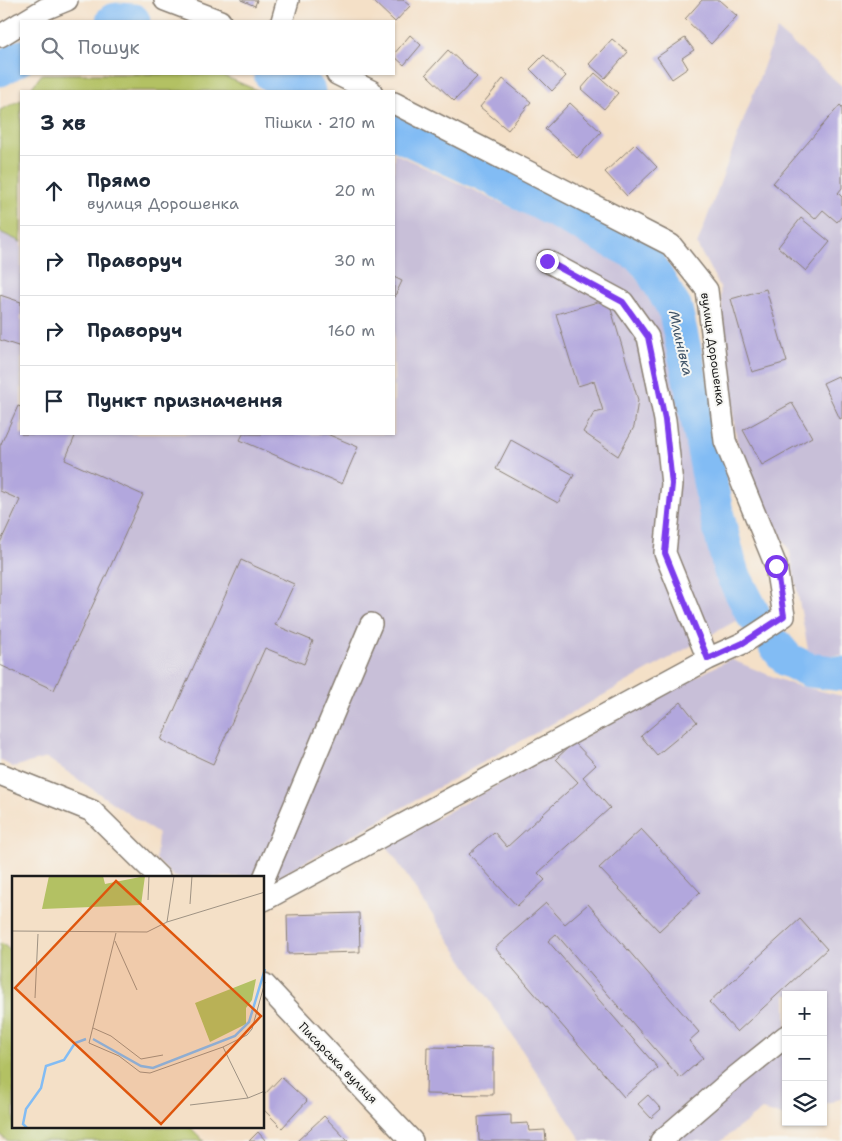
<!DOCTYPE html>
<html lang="uk">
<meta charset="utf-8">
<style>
body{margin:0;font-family:"Shantell Sans",sans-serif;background:#f6f6f7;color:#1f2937}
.controls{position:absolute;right:15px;bottom:15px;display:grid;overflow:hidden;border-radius:0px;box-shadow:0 1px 4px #0004}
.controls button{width:45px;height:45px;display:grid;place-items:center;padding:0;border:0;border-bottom:1px solid #e0e1e3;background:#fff;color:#1f2937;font:25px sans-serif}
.stop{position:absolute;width:15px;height:15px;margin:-11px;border:4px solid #7c3aed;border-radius:50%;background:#fff}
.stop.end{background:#7c3aed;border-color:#fff;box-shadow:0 1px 5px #0008}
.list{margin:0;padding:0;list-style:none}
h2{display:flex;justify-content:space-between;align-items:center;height:65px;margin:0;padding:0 20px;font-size:21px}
h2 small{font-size:16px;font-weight:400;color:#747a83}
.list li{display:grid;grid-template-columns:32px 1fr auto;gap:15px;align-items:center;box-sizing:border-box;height:70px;padding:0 20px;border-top:1px solid #e0e1e3}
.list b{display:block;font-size:19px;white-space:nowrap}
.list p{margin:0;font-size:16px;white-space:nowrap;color:#747a83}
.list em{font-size:16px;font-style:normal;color:#747a83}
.icon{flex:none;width:28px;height:28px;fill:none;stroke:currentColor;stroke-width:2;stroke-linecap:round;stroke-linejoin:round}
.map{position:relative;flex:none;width:842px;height:1141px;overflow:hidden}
.search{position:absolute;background:#fff;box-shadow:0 1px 4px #0004;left:20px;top:20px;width:375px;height:55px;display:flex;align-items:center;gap:12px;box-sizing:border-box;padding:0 18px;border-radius:0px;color:#747a83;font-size:19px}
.panel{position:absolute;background:#fff;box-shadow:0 1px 4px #0004;left:20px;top:90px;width:375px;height:345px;border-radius:0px}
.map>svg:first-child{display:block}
</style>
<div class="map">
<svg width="842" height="1141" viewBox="0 0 842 1141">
<rect width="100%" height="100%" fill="#f6f6f2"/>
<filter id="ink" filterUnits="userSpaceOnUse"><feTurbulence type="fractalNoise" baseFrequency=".02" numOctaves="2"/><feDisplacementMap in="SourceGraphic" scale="10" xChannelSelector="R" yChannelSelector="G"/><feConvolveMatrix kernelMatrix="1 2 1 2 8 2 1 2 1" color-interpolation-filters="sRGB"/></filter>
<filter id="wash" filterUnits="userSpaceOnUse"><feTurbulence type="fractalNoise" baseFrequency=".0096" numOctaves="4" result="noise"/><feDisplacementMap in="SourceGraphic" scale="20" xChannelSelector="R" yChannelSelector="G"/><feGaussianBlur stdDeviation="1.12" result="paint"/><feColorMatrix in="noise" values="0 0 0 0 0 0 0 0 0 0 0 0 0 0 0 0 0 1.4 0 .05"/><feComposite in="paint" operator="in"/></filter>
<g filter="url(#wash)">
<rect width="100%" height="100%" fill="#f4e0c7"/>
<path fill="#c8bfd8" d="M777,30L842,86V655H809L790,552L740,459L734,423L720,287L697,245Z
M394,153L625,261L660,314L679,402L699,513L741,618L287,872L264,889V877H174L156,859L158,834L47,758L13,767L0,760V232L21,242V434H394Z
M730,659L791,684L842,696V1097L823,1106V995H786V1117L762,1110L721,1141H582L387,846L574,742Z"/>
<path fill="#b3c163" stroke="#686e40" d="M42,74H219L259,91H29Z
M21,100V242L0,232V110Z
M2,943L14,954V1127H190L204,1141H8L0,1135V944Z"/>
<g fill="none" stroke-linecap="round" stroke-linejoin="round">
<path stroke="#82bcf4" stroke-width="35" d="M113,21L118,20L133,21
M0,69L21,57
M271,74L308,91
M394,132L495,179L638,254L649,265L675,309L687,363L716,512L731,571L754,616
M776,646L788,660L809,670L842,674"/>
</g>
<g id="blocks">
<path fill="#b2a7dd" d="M241,0H257L255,6Z
M372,0H403L410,6L395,22Z
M702,0H719L737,16L711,44L685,19Z
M410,35L421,45L404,65L394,56V54Z
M685,38L694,50L682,58L688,68L672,79L657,57Z
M612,39L628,52L605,78L589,64Z
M448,50L477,77L454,101L426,74Z
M544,55L566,76L552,91L530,69Z
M595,73L618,93L604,109L581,89Z
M503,79L531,102L508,130L480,107Z
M570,103L601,132L577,158L545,129Z
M840,105L842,107V188L838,193L842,197V216L837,222L823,210L815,219L773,183Z
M635,144L657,167L627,196L605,172Z
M801,218L830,242L806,271L778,247Z
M394,277L402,281L394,298Z
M766,289L787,362L752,372L731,299Z
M0,295L21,302V347L0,340Z
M608,299L638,400L634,427L618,456L583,432L594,413L603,411L594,381L578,386L556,314Z
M838,376L842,384V418L840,419L823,383Z
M792,403L812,437L762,465L743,430Z
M18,406L21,407V434H76L65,460L143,495L54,690L0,665V543L20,500L0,491V446Z
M243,434H327L358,447L342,484L240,440Z
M511,440L574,475L558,503L496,469Z
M241,560L294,584L275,625L313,641L304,664L265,648L213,764L161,740Z
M681,702L697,722L657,755L641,736Z
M574,742L596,765L583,777L610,808L538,873L545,880L517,906L469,854L494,832L507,847L578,782L556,759Z
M641,829L700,892L659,931L599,868Z
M546,903L565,924L588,904L699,1032L689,1041L703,1058L680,1078L556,934L548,941L658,1068L624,1097L495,948Z
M359,913L360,952L288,954L287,915Z
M800,919L827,949L737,1032L709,1002Z
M427,1047L493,1048V1095L426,1094Z
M281,1077L307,1101L282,1128L264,1110V1095Z
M648,1095L661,1109L651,1118L638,1104Z
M511,1115V1124L528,1123L529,1131L545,1130L546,1141H479L478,1117Z
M324,1116L348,1141H297Z
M258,1132L266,1141H249Z"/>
</g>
</g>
<g filter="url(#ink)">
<use href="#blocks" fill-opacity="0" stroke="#887e72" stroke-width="1"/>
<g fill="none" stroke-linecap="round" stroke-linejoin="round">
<g stroke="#887e72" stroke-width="24">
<path id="minor" d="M165,0L220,21
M25,21L45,9L67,0
M282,21L288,0
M0,36L21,23
M337,74L371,91
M547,261L623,302L648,337L665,420L672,484L665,553L708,659
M0,774L92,811L159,877
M264,878L371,624
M264,900L708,659L743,643L784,616L776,566L725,441L707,290L671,245L394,103
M264,984L412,1141
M661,1141L734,1078L786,1036"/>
</g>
<use href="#minor" stroke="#fff" stroke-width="21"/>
</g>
</g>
<g fill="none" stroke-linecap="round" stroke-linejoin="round" filter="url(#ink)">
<path stroke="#7c3aed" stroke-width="6" d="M547,261L623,302L648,337L665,420L672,484L665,553L708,659L743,643L784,616L776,566"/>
</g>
<g text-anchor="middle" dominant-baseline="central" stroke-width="4" stroke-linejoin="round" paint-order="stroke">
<g font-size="12" fill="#1c1c1c" stroke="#f6f6f2">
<text transform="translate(713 349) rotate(82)">вулиця Дорошенка</text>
<text transform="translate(338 1063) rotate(46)">Писарська вулиця</text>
</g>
<g font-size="14" font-style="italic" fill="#405468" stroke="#f6f6f2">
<text transform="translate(681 343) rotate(77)">Млинівка</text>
</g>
</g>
<g transform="translate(12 876)">
<rect width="252" height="252" fill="#f4e0c7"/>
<path d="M37,0H91L93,8L133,0L129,29L30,33ZM244,103L240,124L234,132V148L198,166L183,127Z" fill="#b3c163"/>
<path fill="none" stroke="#82bcf4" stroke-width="2.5" d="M81,163L129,190L141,192L223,160L237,146L253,93M15,252L11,248L14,233L29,212L34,190L52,184L63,167L74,163"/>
<path fill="none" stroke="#9e9283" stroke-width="1" d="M136,24L137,0M178,28L180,0M155,46L162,0M0,55L135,56L155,46L253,16M104,57L77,167L107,180L128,196L138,197L211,171L236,222L253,215M103,65L125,114M23,122L26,58M81,152L99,160L129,183L151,179M211,171L235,159L240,153L253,106M178,229L236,222"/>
<path fill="#de560d" fill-opacity="0.15" stroke="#de560d" stroke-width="2.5" d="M104,5L249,140L149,248L3,112Z"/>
<rect width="252" height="252" fill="none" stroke="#1c1c1c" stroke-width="2.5"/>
</g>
</svg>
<div class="controls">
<button>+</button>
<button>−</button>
<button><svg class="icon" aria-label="layers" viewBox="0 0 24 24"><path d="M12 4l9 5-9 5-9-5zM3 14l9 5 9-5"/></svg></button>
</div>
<div class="stop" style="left:776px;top:566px"></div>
<div class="stop end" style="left:547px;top:261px"></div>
<div class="search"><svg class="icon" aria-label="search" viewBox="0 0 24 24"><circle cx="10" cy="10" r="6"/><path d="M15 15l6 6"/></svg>Пошук</div>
<section class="panel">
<h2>3 хв<small>Пішки · 210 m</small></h2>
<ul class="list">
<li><svg class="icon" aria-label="ahead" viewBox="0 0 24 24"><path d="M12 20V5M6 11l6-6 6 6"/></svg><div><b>Прямо</b><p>вулиця Дорошенка</p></div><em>20 m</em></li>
<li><svg class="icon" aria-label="right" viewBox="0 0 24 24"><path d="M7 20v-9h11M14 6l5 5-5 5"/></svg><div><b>Праворуч</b></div><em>30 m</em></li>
<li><svg class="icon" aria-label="right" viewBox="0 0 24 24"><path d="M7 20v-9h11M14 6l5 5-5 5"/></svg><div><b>Праворуч</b></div><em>160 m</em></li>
<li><svg class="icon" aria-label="arrive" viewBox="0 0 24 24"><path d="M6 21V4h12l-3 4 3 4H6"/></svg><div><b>Пункт призначення</b></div></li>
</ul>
</section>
</div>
